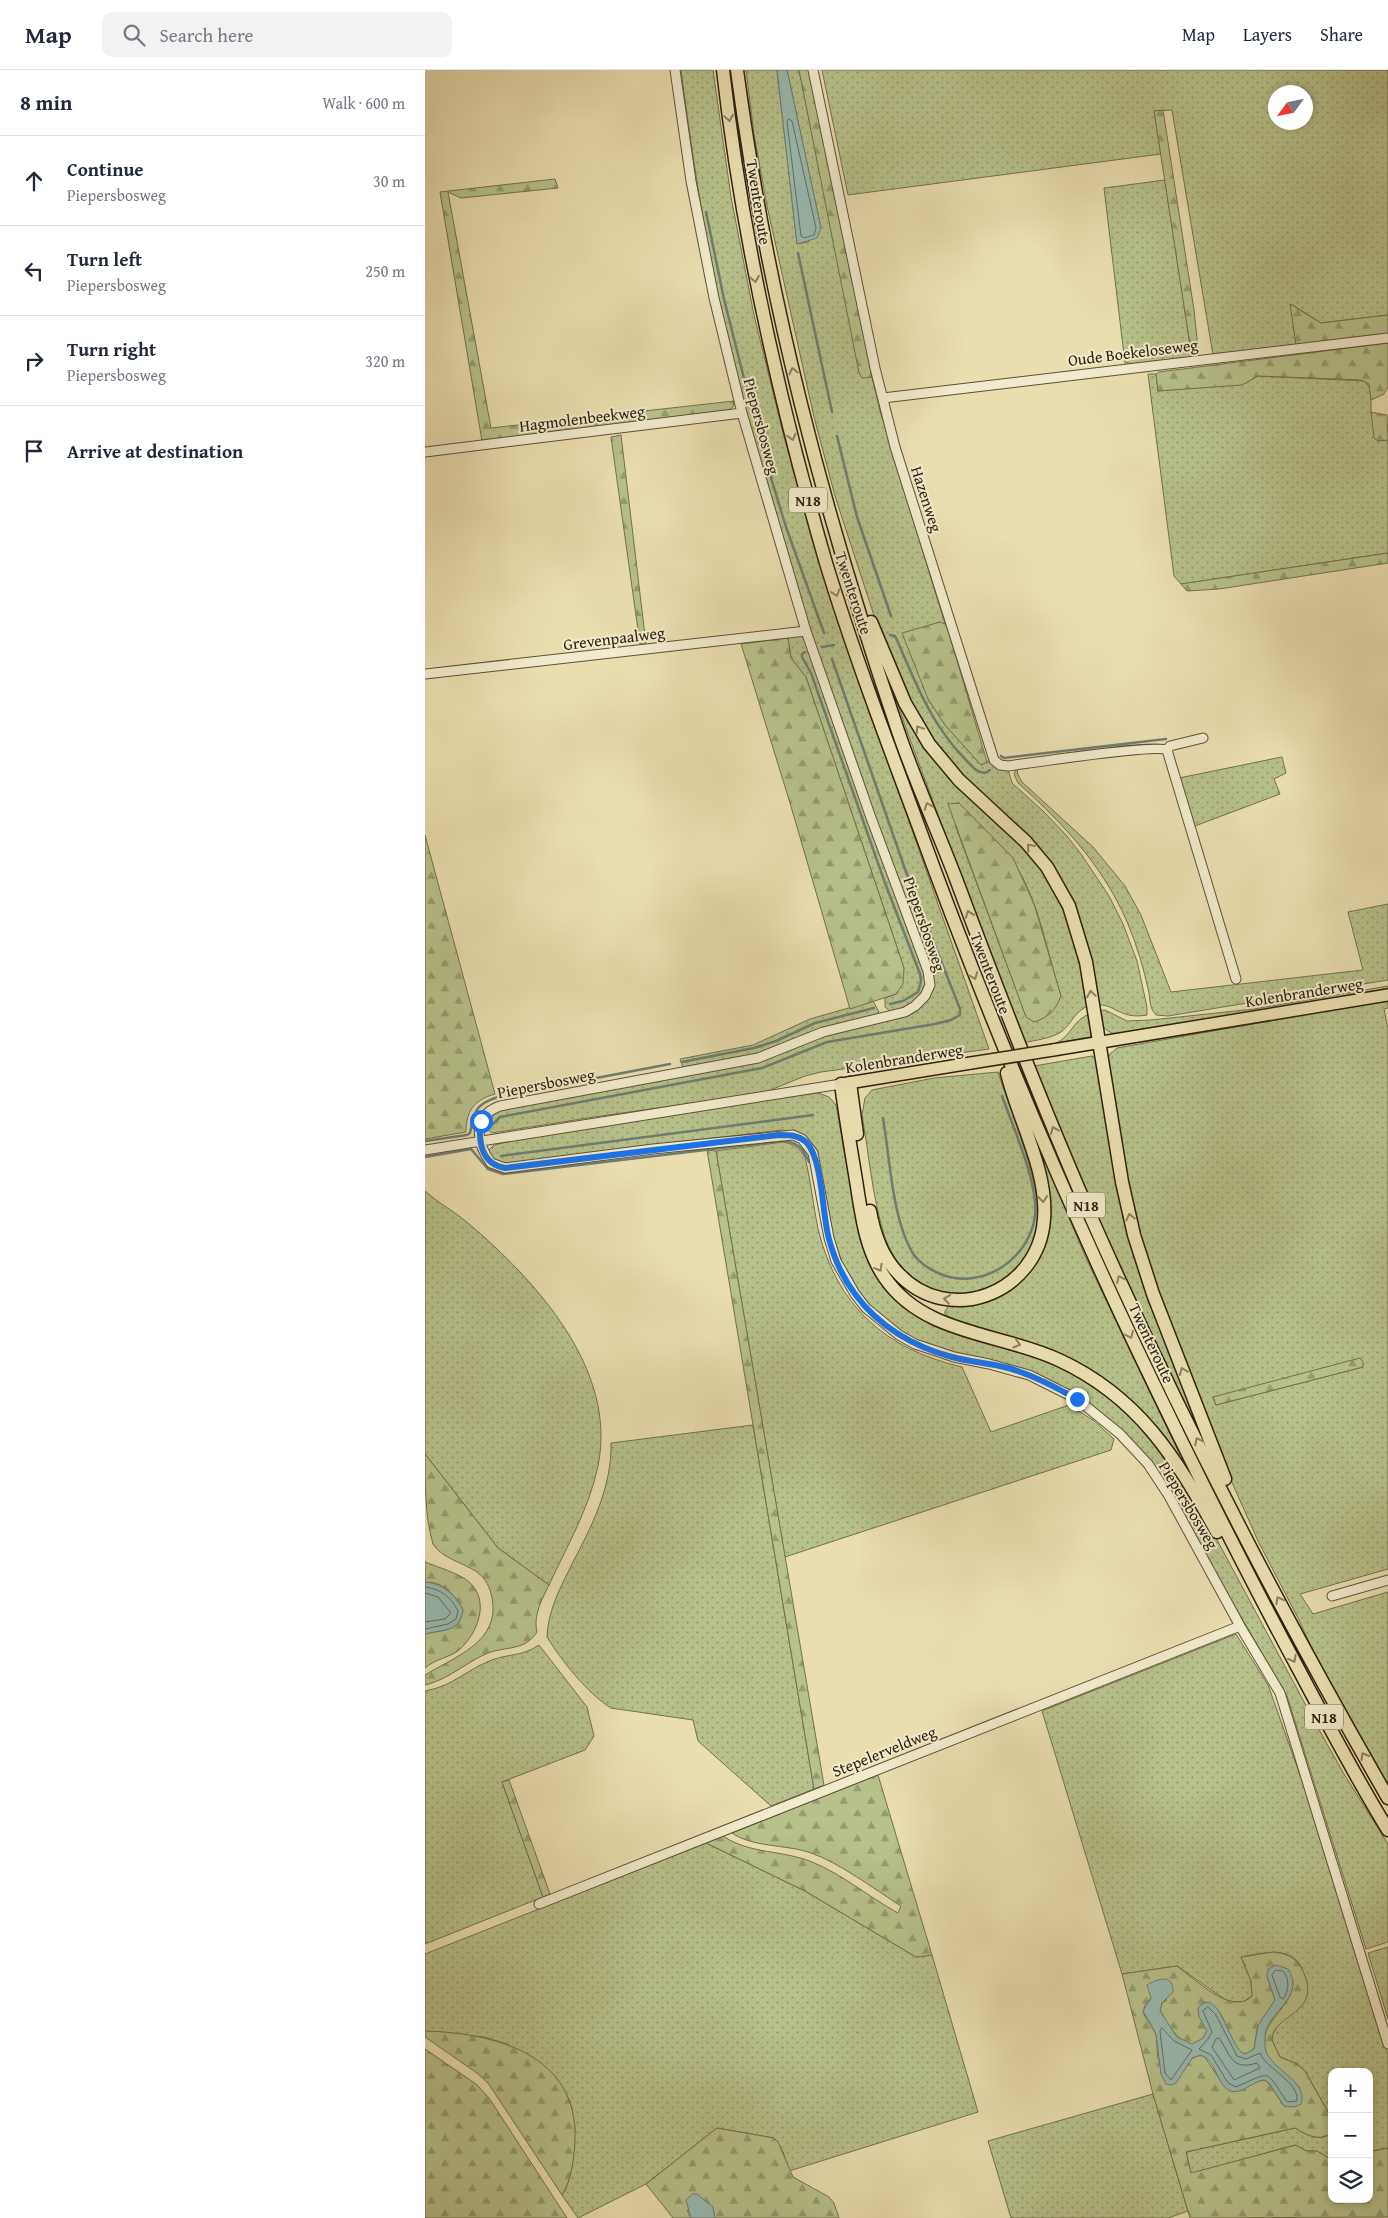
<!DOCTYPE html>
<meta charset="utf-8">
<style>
body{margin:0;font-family:"Gentium Book Plus",serif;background:#f2f2f3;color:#1f2937}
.controls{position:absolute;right:15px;bottom:15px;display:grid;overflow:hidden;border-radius:10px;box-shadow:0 2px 8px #0003}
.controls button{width:45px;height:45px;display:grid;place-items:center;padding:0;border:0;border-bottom:1px solid #e0e1e3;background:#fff;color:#1f2937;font:25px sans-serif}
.compass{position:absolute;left:843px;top:15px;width:45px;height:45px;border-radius:50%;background:#fff;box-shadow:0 2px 8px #0003;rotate:237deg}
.stop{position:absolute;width:15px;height:15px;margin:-11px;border:4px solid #1a73e8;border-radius:50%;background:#fff}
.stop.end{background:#1a73e8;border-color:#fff;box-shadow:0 1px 5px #0008}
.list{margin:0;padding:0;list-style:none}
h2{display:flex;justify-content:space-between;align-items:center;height:65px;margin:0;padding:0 20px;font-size:21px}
h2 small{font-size:16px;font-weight:400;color:#747a83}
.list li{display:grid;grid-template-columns:32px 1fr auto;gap:15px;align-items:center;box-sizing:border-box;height:90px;padding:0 20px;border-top:1px solid #e0e1e3}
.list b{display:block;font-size:19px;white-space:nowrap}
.list p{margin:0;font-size:16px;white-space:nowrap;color:#747a83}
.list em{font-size:16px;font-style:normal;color:#747a83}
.icon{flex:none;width:28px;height:28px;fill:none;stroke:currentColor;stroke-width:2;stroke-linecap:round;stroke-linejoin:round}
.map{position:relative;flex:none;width:963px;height:2148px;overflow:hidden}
header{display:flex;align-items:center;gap:30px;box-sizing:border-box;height:70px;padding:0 25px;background:#fff;border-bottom:1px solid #e0e1e3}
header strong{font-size:24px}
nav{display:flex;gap:28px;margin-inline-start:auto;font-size:18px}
.search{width:350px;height:45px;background:#f2f2f3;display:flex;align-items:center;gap:12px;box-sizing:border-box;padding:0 18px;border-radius:10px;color:#747a83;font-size:19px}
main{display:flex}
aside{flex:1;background:#fff}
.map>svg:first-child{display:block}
</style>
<header>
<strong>Map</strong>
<div class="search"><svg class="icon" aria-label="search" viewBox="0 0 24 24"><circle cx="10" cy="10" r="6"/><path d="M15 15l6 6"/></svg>Search here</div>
<nav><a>Map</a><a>Layers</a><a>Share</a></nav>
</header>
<main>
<aside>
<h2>8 min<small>Walk · 600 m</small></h2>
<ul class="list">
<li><svg class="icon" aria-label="ahead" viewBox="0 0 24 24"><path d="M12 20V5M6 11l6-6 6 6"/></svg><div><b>Continue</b><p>Piepersbosweg</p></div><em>30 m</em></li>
<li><svg class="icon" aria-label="left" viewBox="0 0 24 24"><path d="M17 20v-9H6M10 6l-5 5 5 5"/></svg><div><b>Turn left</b><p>Piepersbosweg</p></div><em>250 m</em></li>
<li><svg class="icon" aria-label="right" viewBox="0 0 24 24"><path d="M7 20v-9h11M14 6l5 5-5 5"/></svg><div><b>Turn right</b><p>Piepersbosweg</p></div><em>320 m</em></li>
<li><svg class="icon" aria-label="arrive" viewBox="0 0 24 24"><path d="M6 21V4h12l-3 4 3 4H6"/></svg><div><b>Arrive at destination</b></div></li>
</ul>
</aside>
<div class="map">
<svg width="963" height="2148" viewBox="0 0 963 2148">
<defs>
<pattern id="green-dots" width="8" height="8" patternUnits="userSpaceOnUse" patternTransform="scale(1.25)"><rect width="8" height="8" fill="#b7c18b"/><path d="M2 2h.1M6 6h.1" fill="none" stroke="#959c70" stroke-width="1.8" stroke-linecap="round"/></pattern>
<pattern id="forest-firs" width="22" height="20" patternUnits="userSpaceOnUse" patternTransform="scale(1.25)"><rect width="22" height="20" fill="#b7c18b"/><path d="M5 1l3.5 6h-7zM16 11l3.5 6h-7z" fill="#959c70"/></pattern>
</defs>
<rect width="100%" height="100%" fill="#eadeb0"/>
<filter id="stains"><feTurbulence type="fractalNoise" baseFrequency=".004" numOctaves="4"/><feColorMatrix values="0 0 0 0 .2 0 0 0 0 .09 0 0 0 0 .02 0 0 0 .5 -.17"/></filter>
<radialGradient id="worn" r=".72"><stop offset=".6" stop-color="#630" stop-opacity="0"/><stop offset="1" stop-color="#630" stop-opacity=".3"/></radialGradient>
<path fill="url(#green-dots)" stroke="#72704c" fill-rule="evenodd" d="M256,0H288L306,127L329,245L359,367L403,521L564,979L396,1002L380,1006L338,1023L169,1047L67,1063L59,1057L58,1052L69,1041L333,991L398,965L474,948L488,943L498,935L505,926L508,904C441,725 376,546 325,362C292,244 272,122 256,0Z
M321,0H352L372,174L383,172L396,158L362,0H374L437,307H447L455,341L520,554L515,552L503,629L520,655L556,695L565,690L583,699L587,713L618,741L641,765L656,784L684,826L698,854L712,891L722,937V945C694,950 690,933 671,935L641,826L497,656L454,561L410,426L389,347L342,136L329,64Z
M397,0H963V245L896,253L866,234L871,275L788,285L747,40L729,41L736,84L423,125ZM851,22H881V52H851Z
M740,110L767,288L717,294L700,293L679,118Z
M723,304H731L733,321L817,314L833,306L940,311L946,320V342L953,371L963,370V483L756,514L749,506Z
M376,565L380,566L498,893L501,916C490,933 485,937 465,941L460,937V928L471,924L479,898L381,607L366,588L363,568Z
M450,569L488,654L582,757L625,808L649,861L665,935C647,943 649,952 636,962C625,969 610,970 598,973L483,664ZM530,755C540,757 555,759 563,765C610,799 619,874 636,926L609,952L601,946Z
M857,687L861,703L849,709L855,724L770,756L754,708Z
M592,698L593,705L597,712L668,777L700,816L716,845L746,922L938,900L923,842L963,834V910L743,946L731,945C725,939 725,931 724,923C719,899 712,876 703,854C679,797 638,753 593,713L589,704Z
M963,916V921L692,964C678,962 675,953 672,941L680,940L702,951L726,950L829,939Z
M963,930V938L959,939L963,959V1499L875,1524L888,1544L963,1522V1720L900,1607L873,1548L833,1471L786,1365L711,1164L680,994L685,984L692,978ZM938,1297L791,1335L788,1327Z
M448,931L454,942L451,946L394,959L339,983L258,998L255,989L328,975L385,949Z
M665,944L667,962L665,967L631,973C646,967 648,949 665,944Z
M667,986L671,988L692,1106L782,1372L779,1374C718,1250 660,1124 609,996Z
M573,1002C584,1037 619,1122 613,1155C608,1183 589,1208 563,1218C518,1236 473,1210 459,1164C447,1126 444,1084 437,1045L440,1028L447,1020L509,1008Z
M393,1023L404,1027L411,1035L435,1169L447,1198L485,1240L509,1255L537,1265L604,1284L642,1300L668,1314L720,1357L784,1455L892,1656L919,1704L963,1774V1872L941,1879L862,1626L726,1392L639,1319L490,1272L453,1245L438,1228L417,1192L406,1160L392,1087L368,1062L356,1060L83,1094H77L66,1089L63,1081L69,1075L90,1070L327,1031Z
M358,1072C369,1074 374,1078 380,1087C386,1111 388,1135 393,1159C412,1236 460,1279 537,1297L566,1362L644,1335L668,1350L689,1369L686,1380L360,1487L291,1081Z
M617,1083L660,1186L755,1385L753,1386L686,1317L533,1253L520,1244V1241L525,1234L573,1224L620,1175L613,1085Z
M0,1121C13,1133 29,1141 43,1153C110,1210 193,1299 173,1396C164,1439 142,1476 124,1515L73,1478L0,1384Z
M328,1355L389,1719L346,1736L273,1671L268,1650L186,1638C163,1624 136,1590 122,1567C123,1539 136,1517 148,1492C167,1456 187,1416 186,1373Z
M811,1564L843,1615L885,1733L963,1985V2078L948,2081L944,2104V2002H907V2049L880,2001L872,1994L855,1987L847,1970C847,1951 875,1942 882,1926C880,1917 879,1903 875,1895C864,1875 834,1884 816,1887L826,1911L827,1926L818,1932L802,1931L752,1896L697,1904L617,1641Z
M114,1575L162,1637L169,1666L160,1680L77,1712L118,1827L0,1874V1621C29,1616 42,1599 67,1590C86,1583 96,1587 114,1575Z
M281,1773L380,1821L491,1887L507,1885L553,2042L364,2101L358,2082L349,2068L292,2058L221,2114L153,2148L137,2125L141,2119L147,2095L150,2058L145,2031L131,2007L82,1974L59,1967L0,1961V1884Z
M963,1877V1949L943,1883Z
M728,2024L763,2141L743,2148H586L563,2071Z
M870,2058C882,2065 894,2072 907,2063V2090L892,2081H881L870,2075L766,2104L761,2082Z"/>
<path fill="url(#forest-firs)" stroke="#72704c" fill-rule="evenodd" d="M374,0H386L447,307L437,308L434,303Z
M738,40L769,240L774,287L767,288L729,41Z
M130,109L133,118L36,128L23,122L66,358L309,331L308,337L303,341L57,371L15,122Z
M865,234L896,253L963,245V264L871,275Z
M963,273V317L959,324L946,330L944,314L936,310L833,306L817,315L733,321L731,304L734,302Z
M946,342L962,345L963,370L953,371L949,368Z
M196,365L221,574H215L186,367Z
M963,483V493L794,519L762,521L756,514Z
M515,552L520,554L523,560L562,692L556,695L520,655L503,629L477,563Z
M363,568L366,588L381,607L479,898L478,914L471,924L425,939L365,733L316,574Z
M534,733L588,788L609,834L636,926C630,941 624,947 609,952L601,947L523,734Z
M0,765L70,1024C49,1030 41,1041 41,1062L0,1069Z
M282,1080L291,1081L399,1715L389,1719Z
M935,1288L938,1292V1297L791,1335L788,1327Z
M0,1384L73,1478L124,1515C117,1529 108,1546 112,1562C100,1581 82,1576 63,1583C41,1592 25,1609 0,1615V1605C29,1587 76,1572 67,1528C65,1517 61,1509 52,1502C39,1493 16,1488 8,1474C0,1448 0,1412 0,1384Z
M0,1492C12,1497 33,1503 43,1511C66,1530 53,1563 34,1580C24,1588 10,1589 0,1598V1564C19,1559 33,1563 38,1540C31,1526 16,1509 0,1513Z
M453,1705L507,1885L491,1887L380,1821L281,1773L298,1766C324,1784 358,1780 387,1792C417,1804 444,1827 473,1843L476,1836C449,1819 415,1793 386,1783C361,1774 329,1778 307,1763Z
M84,1710L125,1824L118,1827L77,1712Z
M848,1882C860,1883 871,1887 877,1899C900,1945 847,1943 847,1970L855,1987L872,1994L880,2001L907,2049V2063C894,2072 882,2065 870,2058L761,2082L766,2103L871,2075L881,2081H892L907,2090V2129H944V2104L948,2081L963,2078V2147L765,2148L728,2024L697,1904L752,1896C769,1908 807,1947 827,1926L826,1911L816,1887ZM842,1906L868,1910C869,1941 825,1955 843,1987C850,2000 866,2006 875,2020L859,2036L844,2013L839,2010L830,2012L816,2020L800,2017L779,1986C767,1984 763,1993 758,2002L733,1989L731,1964L718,1943L720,1935L726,1928L725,1921L742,1930L737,1933L735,1941C743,1956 767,1994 782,1961L773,1938L780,1932C805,1937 800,1979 820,1984L829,1979L832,1960L850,1930Z
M0,1961C70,1963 153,1984 150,2070C149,2088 147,2109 137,2125L63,2013L52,2003L0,1967Z
M0,1979L51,2014L64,2028L142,2148H0Z
M292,2058L349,2068L353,2072L368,2107L404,2127L409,2133L414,2148H290L262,2140L266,2148H248L221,2114Z"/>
<path fill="#99bbb2" stroke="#6e7d70" d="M352,0H362L396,158L392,168L372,174Z
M2,1512C19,1515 30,1524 38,1540C35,1563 18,1559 0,1564V1513Z
M851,1895L863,1899C879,1924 852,1937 843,1956C840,1962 840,1968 840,1975C840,1999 885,2009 876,2034L869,2037L859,2036L844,2013L839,2010C827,2011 814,2028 802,2019C791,2010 789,1988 775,1985L767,1988L751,2013L747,2015L741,2014L736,2004L731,1964L718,1941L726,1928L722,1915C733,1908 749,1904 748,1922L737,1933L735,1941L752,1967L767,1974L778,1968L782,1961L774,1947L773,1938C795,1913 804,1980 820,1984L829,1979L833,1955L850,1930L842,1906L843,1899Z
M267,2124H272L288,2137L290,2148H266L261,2130Z"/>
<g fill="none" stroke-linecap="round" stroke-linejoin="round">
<path stroke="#646e60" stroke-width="1" d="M364,49L367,51L391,158L389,165L379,168L376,166L362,52Z
M0,1517C16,1519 26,1527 33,1541L31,1549L23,1554L0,1559
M0,1523L13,1527L26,1543L20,1549L0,1552
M851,1900L858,1901C865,1909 864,1921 858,1929L855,1927L847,1905Z
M783,1937L791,1945L812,1986L821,1989L835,1983C842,2000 874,2011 872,2031L862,2032C839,1997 847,2002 811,2017L803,2013L786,1985L774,1979L783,1969L787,1962L778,1941Z
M737,1958L749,1971L767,1980L746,2010L740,2003L735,1961Z
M794,1968C806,1985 806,2001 832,1993L835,1998L809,2010L787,1977L791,1969Z"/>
<path stroke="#6e7d70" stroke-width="2.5" d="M281,142L299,229L331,356
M373,183L407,342
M412,366L432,447L466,546
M335,372L361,457L399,563
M465,565L470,566L472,570C491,614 507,656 541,690C547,696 552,703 560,703L565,700
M397,577L409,575
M380,582L377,584V587L386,603L460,813L495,904L496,911L493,922L478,931L465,934
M576,686L579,688L741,669
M257,992L329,978L351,971L390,953L449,938
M87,1024L245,994
M458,1048C465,1088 467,1151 489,1185C495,1193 504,1199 513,1203C554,1222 604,1191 610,1146C614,1115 588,1057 577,1026
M68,1054L75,1047L337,998L402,972L510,954L526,950L535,945V939L481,802L407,589
M0,1071L42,1065L45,1063C49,1042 50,1034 73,1027
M76,1086L388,1045
M0,1087L46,1079L63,1099L78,1104L356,1071C371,1071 378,1078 384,1092"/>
<g stroke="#5d5036" stroke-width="11">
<path id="minor" d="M250,0L266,111L289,228L317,343L381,561L445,745L503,901L505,915L500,926L490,936L480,942L398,962L333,988L75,1036C47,1046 51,1073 66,1093L80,1098L228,1079L368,1065L377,1069L388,1083L404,1168L411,1191L430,1224L441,1238L474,1265L490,1274L529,1287L564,1294L604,1305L652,1329L695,1364L723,1394L744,1426L815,1556L855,1623L963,1974
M388,0L450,298L470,377L569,690L575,695L583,696C605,693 731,674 742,680
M458,328L963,268
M0,382L317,343
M0,604L381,561
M778,668L745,676L742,680L811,909
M0,1080L416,1014
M907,1526L963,1510
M114,1834L815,1556"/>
</g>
<g stroke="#2e200e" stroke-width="14">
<path id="major" d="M628,980L963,925
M417,1014L546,993"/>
</g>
<g stroke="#2e200e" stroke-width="15">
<path id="highway" d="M298,0C317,167 354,331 401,493C427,578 458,661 489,744C555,926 629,1104 712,1279C764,1388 818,1496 875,1602C903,1655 931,1708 963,1760
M312,0C342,227 399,444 473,661C490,711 512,759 531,809C572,919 615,1030 662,1138C751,1340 853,1537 963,1728
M446,552L480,633L504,674L534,710L601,772L622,797L644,836L661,892L697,1112L709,1165L728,1224L800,1409
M425,1013L432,1064
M416,1014C420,1044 425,1074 430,1104C436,1140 439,1178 460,1208C499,1265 577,1263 634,1290C714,1327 751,1388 792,1462
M445,1141C449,1163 456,1185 472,1202C523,1259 614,1223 619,1149C623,1101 593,1049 582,1003"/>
</g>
<use href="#minor" stroke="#f1eacc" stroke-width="9"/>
<use href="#major" stroke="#eadeb0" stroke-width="11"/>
<use href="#highway" stroke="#eadeb0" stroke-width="12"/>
<g stroke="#2e200e" stroke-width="14" stroke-linecap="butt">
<path id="major-bridge" d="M546,993L628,980"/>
</g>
<use href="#major-bridge" stroke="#eadeb0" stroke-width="11"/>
</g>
<defs><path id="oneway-chevron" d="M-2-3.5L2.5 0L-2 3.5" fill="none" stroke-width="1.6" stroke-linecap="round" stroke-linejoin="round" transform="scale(1.25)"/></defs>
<g stroke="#8c7f5f">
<use href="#oneway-chevron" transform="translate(304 48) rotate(81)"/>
<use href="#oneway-chevron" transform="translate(330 209) rotate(79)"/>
<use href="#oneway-chevron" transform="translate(368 301) rotate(-103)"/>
<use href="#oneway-chevron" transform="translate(367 367) rotate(75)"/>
<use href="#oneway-chevron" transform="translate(411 523) rotate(72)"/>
<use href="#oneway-chevron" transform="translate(494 659) rotate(-123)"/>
<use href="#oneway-chevron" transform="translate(503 736) rotate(-111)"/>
<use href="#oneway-chevron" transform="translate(605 777) rotate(-131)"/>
<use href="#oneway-chevron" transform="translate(544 844) rotate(-110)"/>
<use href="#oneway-chevron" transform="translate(549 906) rotate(69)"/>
<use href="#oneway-chevron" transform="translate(666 924) rotate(-99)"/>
<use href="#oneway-chevron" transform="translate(629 1060) rotate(-113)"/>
<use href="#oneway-chevron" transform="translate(618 1129) rotate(83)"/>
<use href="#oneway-chevron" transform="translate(705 1147) rotate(-103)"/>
<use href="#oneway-chevron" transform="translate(454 1198) rotate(61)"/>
<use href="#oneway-chevron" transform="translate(695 1209) rotate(-115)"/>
<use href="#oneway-chevron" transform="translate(522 1229) rotate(-172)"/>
<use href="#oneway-chevron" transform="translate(705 1265) rotate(65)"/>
<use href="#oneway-chevron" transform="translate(592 1274) rotate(17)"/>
<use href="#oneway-chevron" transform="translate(758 1301) rotate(-111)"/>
<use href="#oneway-chevron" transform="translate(773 1371) rotate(-117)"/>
<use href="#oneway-chevron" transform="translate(854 1530) rotate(-118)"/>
<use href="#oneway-chevron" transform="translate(868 1589) rotate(62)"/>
<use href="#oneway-chevron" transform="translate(939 1686) rotate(-120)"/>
</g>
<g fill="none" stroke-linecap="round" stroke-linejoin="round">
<path stroke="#1a73e8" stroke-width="6" d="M56,1051C53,1071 56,1094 80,1098L354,1065C365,1065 374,1065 382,1073C398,1091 397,1145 404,1169C409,1188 418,1208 430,1224C453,1256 489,1277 527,1287C545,1292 565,1293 583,1298C608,1305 630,1317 652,1329"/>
</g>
<g text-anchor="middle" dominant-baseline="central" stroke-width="4" stroke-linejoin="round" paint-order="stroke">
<g fill="#f1eacc" stroke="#685d47" stroke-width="1">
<rect x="364" y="417.5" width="38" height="25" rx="4"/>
<rect x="642" y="1122.5" width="38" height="25" rx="4"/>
<rect x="880" y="1634.5" width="38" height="25" rx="4"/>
</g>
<g font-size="15" font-weight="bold" fill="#2e200e">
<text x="383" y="430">N18</text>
<text x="661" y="1135">N18</text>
<text x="899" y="1647">N18</text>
</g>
<g font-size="16" fill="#2e200e" stroke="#f1eacc">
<text transform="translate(334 132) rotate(81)">Twenteroute</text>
<text transform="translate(708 282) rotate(-7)">Oude Boekeloseweg</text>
<text transform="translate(157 348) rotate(-7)">Hagmolenbeekweg</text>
<text transform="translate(337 356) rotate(75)">Piepersbosweg</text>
<text transform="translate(502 429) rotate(72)">Hazenweg</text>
<text transform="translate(429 523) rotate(72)">Twenteroute</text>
<text transform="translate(189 568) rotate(-7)">Grevenpaalweg</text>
<text transform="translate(500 854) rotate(71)">Piepersbosweg</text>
<text transform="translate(566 903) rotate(69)">Twenteroute</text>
<text transform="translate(879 922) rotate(-9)">Kolenbranderweg</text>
<text transform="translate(479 988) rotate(-9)">Kolenbranderweg</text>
<text transform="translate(121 1013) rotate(-11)">Piepersbosweg</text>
<text transform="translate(727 1273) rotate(65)">Twenteroute</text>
<text transform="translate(764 1435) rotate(59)">Piepersbosweg</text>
<text transform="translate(459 1681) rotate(-22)">Stepelerveldweg</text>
</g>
</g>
<rect width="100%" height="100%" filter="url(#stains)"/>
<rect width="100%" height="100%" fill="url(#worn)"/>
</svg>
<div class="controls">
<button>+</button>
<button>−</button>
<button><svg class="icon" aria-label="layers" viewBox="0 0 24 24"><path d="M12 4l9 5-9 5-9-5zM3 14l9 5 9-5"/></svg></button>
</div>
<svg class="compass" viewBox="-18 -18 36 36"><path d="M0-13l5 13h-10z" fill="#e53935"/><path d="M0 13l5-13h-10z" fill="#747a83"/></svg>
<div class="stop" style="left:56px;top:1051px"></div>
<div class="stop end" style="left:652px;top:1329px"></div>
</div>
</main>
